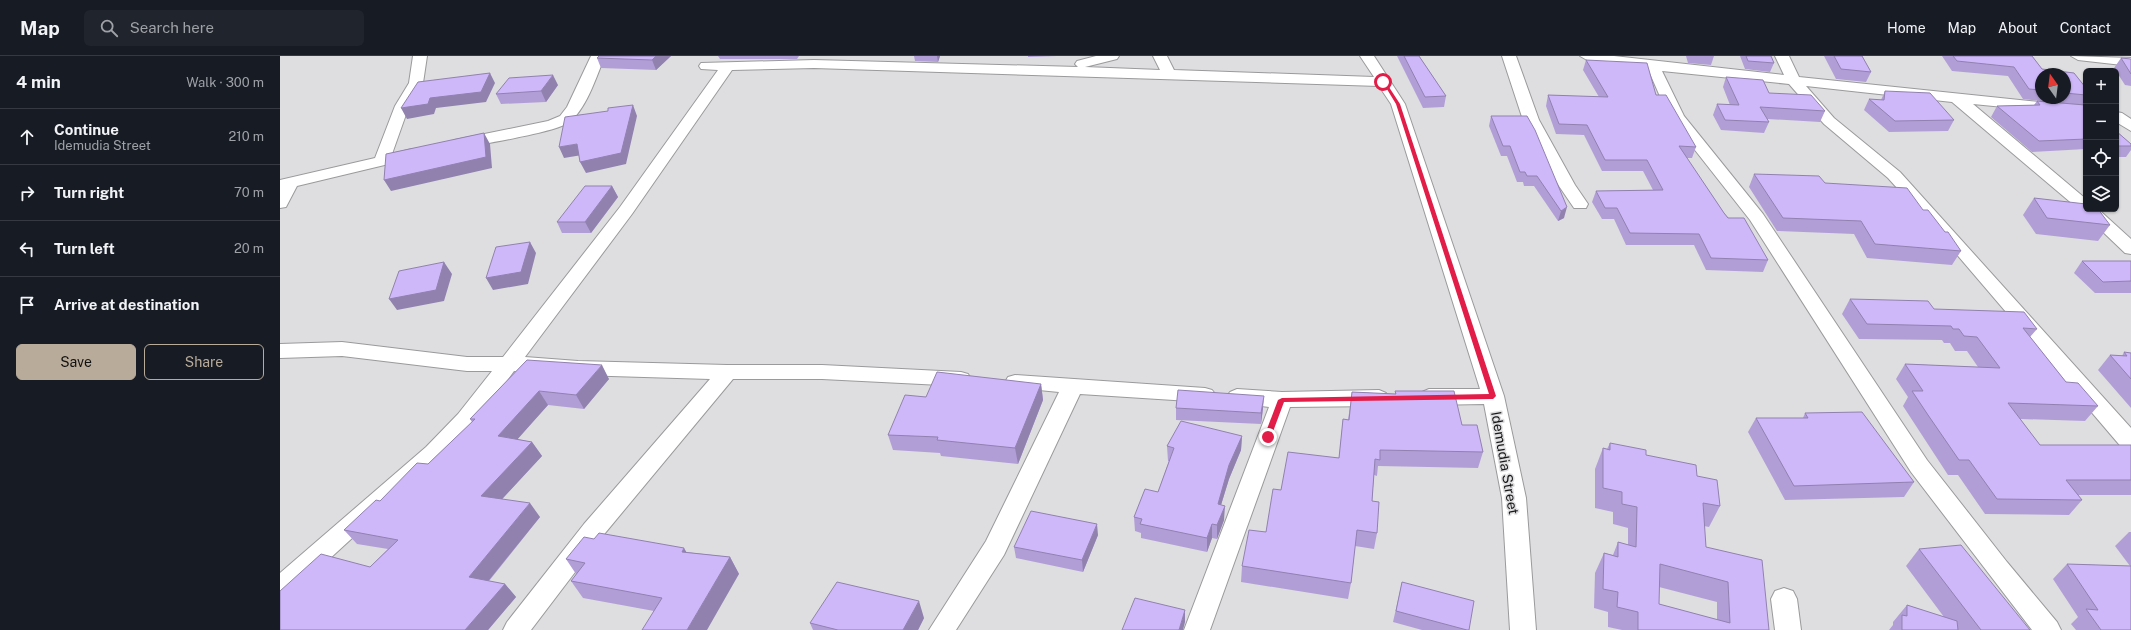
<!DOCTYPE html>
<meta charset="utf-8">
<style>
body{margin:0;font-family:"Public Sans",sans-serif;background:#20242c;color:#f1f3f6}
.controls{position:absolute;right:12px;top:12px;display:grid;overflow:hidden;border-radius:6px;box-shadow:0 1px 3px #0004}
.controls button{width:36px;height:36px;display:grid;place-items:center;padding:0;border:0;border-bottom:1px solid #363941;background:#171b24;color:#f1f3f6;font:20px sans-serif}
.compass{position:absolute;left:1755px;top:12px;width:36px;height:36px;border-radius:50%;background:#171b24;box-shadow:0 1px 3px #0004;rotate:346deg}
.stop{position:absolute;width:12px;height:12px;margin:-9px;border:3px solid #e11d48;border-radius:50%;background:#fff}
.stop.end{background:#e11d48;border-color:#fff;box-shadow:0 1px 4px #0008}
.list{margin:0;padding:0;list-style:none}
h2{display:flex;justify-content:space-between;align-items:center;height:52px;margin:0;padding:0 16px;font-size:17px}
h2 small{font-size:13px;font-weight:400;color:#9ea1a6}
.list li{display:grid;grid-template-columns:26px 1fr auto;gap:12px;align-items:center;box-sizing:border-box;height:56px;padding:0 16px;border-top:1px solid #363941}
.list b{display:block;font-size:15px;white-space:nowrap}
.list p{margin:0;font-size:13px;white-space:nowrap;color:#9ea1a6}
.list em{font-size:13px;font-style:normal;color:#9ea1a6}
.actions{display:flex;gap:8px;padding:12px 16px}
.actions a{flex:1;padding:9px 0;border:1px solid #b8ab9a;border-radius:6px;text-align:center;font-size:14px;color:#b8ab9a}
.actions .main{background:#b8ab9a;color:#111}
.icon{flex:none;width:22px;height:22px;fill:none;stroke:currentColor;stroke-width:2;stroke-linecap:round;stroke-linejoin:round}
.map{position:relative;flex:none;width:1851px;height:574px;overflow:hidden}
header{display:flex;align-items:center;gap:24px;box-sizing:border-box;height:56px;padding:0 20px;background:#171b24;border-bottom:1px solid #363941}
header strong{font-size:19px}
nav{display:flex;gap:22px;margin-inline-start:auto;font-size:14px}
.search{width:280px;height:36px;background:#20242c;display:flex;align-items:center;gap:10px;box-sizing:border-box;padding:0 14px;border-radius:6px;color:#9ea1a6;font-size:15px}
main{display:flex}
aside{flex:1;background:#171b24}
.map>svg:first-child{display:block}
</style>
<header>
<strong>Map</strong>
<div class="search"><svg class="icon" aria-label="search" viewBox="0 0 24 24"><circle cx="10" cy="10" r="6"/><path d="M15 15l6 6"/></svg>Search here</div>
<nav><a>Home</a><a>Map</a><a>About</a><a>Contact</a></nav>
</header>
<main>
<aside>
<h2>4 min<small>Walk · 300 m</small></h2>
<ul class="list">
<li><svg class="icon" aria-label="ahead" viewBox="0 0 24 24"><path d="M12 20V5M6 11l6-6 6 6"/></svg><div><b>Continue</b><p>Idemudia Street</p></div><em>210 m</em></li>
<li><svg class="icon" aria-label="right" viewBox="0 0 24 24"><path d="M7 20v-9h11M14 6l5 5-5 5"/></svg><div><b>Turn right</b></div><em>70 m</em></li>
<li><svg class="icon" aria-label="left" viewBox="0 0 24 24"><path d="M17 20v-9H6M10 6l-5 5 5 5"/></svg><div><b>Turn left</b></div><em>20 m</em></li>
<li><svg class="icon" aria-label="arrive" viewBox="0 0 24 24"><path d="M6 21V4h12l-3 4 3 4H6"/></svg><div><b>Arrive at destination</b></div></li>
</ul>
<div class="actions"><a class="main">Save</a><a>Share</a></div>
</aside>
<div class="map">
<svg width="1851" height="574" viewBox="0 0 1851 574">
<rect width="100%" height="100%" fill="#dedee0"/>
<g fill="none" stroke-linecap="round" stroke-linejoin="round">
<g stroke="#9a9a9c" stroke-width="2">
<path id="minor" d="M133,0H147L143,27L129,50L112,98L132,93L138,95L140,98L138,101L17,130L6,151L0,152V124L95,102L115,50L129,27Z
M311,0H325C316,21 308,49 291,65C280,76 201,88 181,92L175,90L173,87L175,84L268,65L280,60L287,51Z
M816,0H839L837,3L805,11L880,14L873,0H887L894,14L1094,21L1080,0H1094L1125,48L1224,340L1246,442L1256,574H1230L1222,442L1204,348L1149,349L1142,346L1138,341L1142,336L1149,333H1200L1111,48L1099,30L534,12L452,14L352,158L245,301L298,305L447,309H542L681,316L688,318L691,323L688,328L681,330L542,323H453L321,482L251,574H223L227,566L304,468L430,323L298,319L234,315L194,370L162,403L130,429L9,540L0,543V517L146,391L178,358L212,315H187L62,300L0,302V288L62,286L187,301H223L340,151L438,14L421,13L419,10L421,7L534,4L798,11L795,8L797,5Z
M1222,0H1236L1259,64L1295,129L1308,148L1306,152H1294L1279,130L1243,64Z
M1300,0H1334L1504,19L1495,0H1509L1519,21L1806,51V59L1693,48L1806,143V153H1818L1851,183V198L1845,197L1802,156L1672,46L1526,30L1554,62L1620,116L1851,372V395L1843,393L1673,194L1608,122L1544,68L1509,28L1382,15L1404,60L1483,158L1647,404L1727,506L1777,566L1781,574H1752L1631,416L1470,164L1389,61L1368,13L1307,4Z
M1791,0L1851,2V10L1798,4Z
M1836,56L1842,57L1851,63V75L1836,66Z
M735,319L925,332L932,334L936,339L932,344L925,346L800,338L724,499L676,574H649L706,485L779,336L728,331L725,326L728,321Z
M957,333L1002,336L1099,334L1106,337L1110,342L1106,347L1099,350L1010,351L930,574H904L989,351L950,346L946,341L950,336Z
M1504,532L1513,535L1517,543L1521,574H1495L1491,543L1495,535Z"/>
</g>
<use href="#minor" fill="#fff" fill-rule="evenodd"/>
</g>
<path fill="#b29ed7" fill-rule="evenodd" d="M391,0L376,14L321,12L317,2Z
M438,0H519L517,3H440Z
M634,0H660L658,6L635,5Z
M748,0H777L748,1Z
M1117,0H1139L1166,40L1164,51L1143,52Z
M1406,0H1434L1431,9L1408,7Z
M1460,0H1491L1494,7L1490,16L1465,13Z
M1544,0H1582L1591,16L1586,26L1556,23Z
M1662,0H1752L1762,13L1794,17L1806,32V48L1805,49L1806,50V93L1752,96L1711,61L1717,50L1754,49L1757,45L1780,47L1743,43L1728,20L1672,15ZM1761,18H1785V42H1761Z
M1841,2L1851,3V30L1845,29L1834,12Z
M1306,4L1376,39L1416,91L1412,102H1406L1444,157L1488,204L1483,216L1426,214L1414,189H1346L1334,163H1322L1312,146L1316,135L1373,134L1363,115H1322L1304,79L1276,78L1266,50L1268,39L1319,41L1303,14Z
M1446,21L1489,37L1545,55L1540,66L1487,63L1489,66L1484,77L1441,74L1433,59L1437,48L1450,49L1443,31Z
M278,29L266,46L221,48L216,38Z
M1605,35L1674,64L1668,75L1609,76L1584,54L1589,43L1601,44Z
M1211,60H1247L1284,162L1278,165L1254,130H1244L1243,126H1237L1227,100H1221L1209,70Z
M1836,75L1851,88V94L1846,101H1836Z
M1474,118L1545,127L1643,154L1665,176L1681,195L1672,209L1587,202L1574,178L1497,175L1469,131Z
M332,130L338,141L311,177H282L277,166Z
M1754,142L1830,169L1818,185L1756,178L1743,159Z
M1802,205H1851V237H1815L1794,217Z
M1570,243L1654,253L1757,273L1750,281L1786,326L1818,350L1805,365L1740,363L1760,389H1851V439H1798L1802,444L1789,459L1705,458L1678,419H1668L1623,350L1628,341L1616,323L1625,308L1698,311L1687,295H1675L1670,287H1664L1662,284L1579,283L1562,258Z
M1844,296L1851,297V352L1818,314L1830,299L1842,300Z
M247,304L329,323L304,353L268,349L237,383L252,386L262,400L222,443L260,461L209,525L225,528L236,541L208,574H0L90,511L108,493L77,488L64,474L100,445L148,408L192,366L190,363Z
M761,328L763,344L738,408L661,400L660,397L613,394L608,379L646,341Z
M1115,335L1182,369L1203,396L1198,412L1098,410L1097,420L1094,419L1092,445L1097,477L1094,493L1075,490L1071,527L1068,543L961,526L962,510L986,476L1001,434L1059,402L1063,363L1068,364L1072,336L1115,338Z
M896,352H983L981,368L896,364Z
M1525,357L1634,426L1624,441L1505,444L1468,376L1476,362H1523Z
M962,380L961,394L949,423L941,449L944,464L937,483L932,482L927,496L861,482V477L855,475L854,461L878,436L889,405H888L887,390Z
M1330,387L1366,399L1417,420L1440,450L1429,471L1424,470L1426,491L1489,574H1342L1328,571V556L1314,552L1315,517L1324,497L1333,499L1338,486L1348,489V472L1333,468V456L1315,452V413L1323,392L1327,393ZM1379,531L1437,546V564L1379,548Z
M1849,476H1851V574H1796L1791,568L1798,561L1773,523L1787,508L1850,510L1835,490Z
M818,479L803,516L736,502L734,491Z
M1639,493L1750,574H1609L1613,569V566L1627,549L1664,561L1626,510Z
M406,496L450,501L459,518L374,555L303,542L291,525L296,518L286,503Z
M1122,526L1189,574H1142L1113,566Z
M644,562L638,574H533L530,567Z"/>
<path fill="#9181af" d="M376,0H391L376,14L372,4Z
M657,0H660L658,6Z
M210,17L215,27L206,46L156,52L154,58L127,63L121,52L150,42Z
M273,19L278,29L266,46L261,35Z
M353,49L357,60L346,108L306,117L300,106Z
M204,77L210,88L212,112L111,135L104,124Z
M297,88L302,99L284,102L279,91Z
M332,130L338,141L311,177L305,166Z
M1287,151L1284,162L1278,165L1281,155Z
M250,186L256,197L248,228L213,234L206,222Z
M164,206L172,218L164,245L117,254L109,243Z
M322,309L329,323L304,353L296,339Z
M761,328L763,344L738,408L735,392Z
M259,335L268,349L228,394L218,380Z
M984,340L983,352L981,368V357Z
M962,380L961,394L949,423L937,462L938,448L949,409Z
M252,386L262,400L212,454L201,440Z
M250,447L260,461L201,534L189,521Z
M945,450L944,464L937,483V469Z
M817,468L818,479L803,516L802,504Z
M932,468V482L927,496V482Z
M404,492L414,509L402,496Z
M450,501L459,518L427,574H407Z
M225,528L236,541L208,574H185Z
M639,545L644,562L638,574H623Z
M905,554V566L903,574H899Z"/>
<path fill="#cfb8fa" stroke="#9181af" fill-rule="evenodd" d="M319,0H376L372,4L317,2Z
M1124,0H1139L1166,40L1145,41Z
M1466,0H1491L1494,7L1468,5Z
M1554,0H1582L1591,16L1561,13Z
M1673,0H1752L1762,13L1794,17L1806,32V39L1785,37V18H1761V34L1749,33L1734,11L1677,5Z
M1841,2L1851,3V18Z
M1306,4L1367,7L1376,39H1386L1416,91L1399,90L1444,157L1448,162H1464L1488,204L1431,202L1419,178L1350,177L1337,152H1325L1316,135L1383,134L1367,104H1325L1307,69L1279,68L1268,39L1328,41Z
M210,17L201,36L150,42L148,48L121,52L138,26Z
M273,19L261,35L216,38L229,22Z
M1446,21L1483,24L1489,37L1531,39L1545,55L1480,51L1489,66L1445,64L1437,48L1459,49Z
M1605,35L1650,37L1674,64L1615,65L1589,43L1604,44Z
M1757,45L1805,49L1806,50V83L1759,85L1717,50L1760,49Z
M353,49L341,97L300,106L297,88L279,91L285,61L328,55V52Z
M1211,60H1247L1255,74L1287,151L1281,155L1257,120H1247L1245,116H1240L1230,90H1223Z
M1836,75L1851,88V90H1836Z
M204,77L206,101L104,124L106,98Z
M1474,118L1539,120L1545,127L1627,132L1643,154H1648L1665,176H1668L1681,195L1595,188L1581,165L1503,162Z
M305,130H332L305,166H277Z
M1754,142L1806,148V153H1818L1830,169L1767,162Z
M250,186L241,216L206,222L216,191Z
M1802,205H1851V225L1823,226Z
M164,206L156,234L109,243L119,215Z
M1570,243L1648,245L1654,253L1744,256L1757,273L1743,272L1786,326L1798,327L1818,350L1728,347L1760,389H1851V424H1786L1802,444L1717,443L1689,404H1679L1648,359L1632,335H1643L1625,308L1720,312L1697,281L1684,280L1679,273H1673L1671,270L1587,268Z
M1844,296L1851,297V323L1830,299L1847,300Z
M247,304L322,309L296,339L259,335L218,380L252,386L201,440L250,447L189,521L225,528L185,574H0V535L41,498L90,511L118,484L64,474L96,444L100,445L137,407L148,408L195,363H190Z
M657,316L761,328L735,392L657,384L658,381L608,379L625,339L646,341Z
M898,334L984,340L981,357L896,352Z
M1115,335H1174L1182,369H1197L1203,396L1100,394V404L1095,403L1092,445L1099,446L1097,477L1077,474L1071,527L962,510L969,474L986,476L993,433L1001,434L1008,396L1059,402L1063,363L1069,364L1072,336L1116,338Z
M1582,356L1634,426L1514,430L1476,362H1528L1525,357Z
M901,365L962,380L949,409L938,448L945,450L937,469L932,468L927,482L860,468L862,463L854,461L865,433L878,436L894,392L887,390Z
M1330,387L1366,394V399L1416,409L1417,420L1437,424L1440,450L1423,447L1426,491L1482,504L1489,574H1358V556L1337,551L1338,536L1323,533L1324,497L1338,501V486L1356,491L1357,451L1342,448V436L1323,432V392L1330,394ZM1380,508L1448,526L1450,567L1379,548Z
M751,455L817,468L802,504L734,491Z
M319,477L404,492L402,496L450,501L407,574H362L382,542L291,525L305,507L286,503L304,481L314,483Z
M1681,489L1750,574H1701L1639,493Z
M1787,508L1851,510V574H1821L1806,553L1818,554Z
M557,526L639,545L623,574H558L530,567Z
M1122,526L1194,545L1189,574H1187L1116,555Z
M855,542L905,554L899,574H842Z
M1627,549L1677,565L1678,574H1622V559L1627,560Z"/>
<path fill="#e11d48" d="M1102,25H1105L1120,48L1216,340L1213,343L1004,346L991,381L985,382L984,381L998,344L1002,342L1209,338L1116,48Z"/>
<g text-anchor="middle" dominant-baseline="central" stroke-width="3" stroke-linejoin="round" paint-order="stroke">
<g font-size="14" fill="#171718" stroke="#dedee0">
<text transform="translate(1225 407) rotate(80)">Idemudia Street</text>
</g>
</g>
</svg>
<div class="controls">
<button>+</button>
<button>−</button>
<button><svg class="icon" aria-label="locate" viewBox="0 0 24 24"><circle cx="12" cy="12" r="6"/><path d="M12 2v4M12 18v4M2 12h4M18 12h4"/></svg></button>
<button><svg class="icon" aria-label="layers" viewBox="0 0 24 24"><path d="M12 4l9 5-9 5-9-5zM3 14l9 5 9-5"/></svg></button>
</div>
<svg class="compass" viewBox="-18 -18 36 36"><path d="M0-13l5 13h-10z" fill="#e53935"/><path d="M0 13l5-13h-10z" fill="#9ea1a6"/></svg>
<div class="stop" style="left:1103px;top:26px"></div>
<div class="stop end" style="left:988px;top:381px"></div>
</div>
</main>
